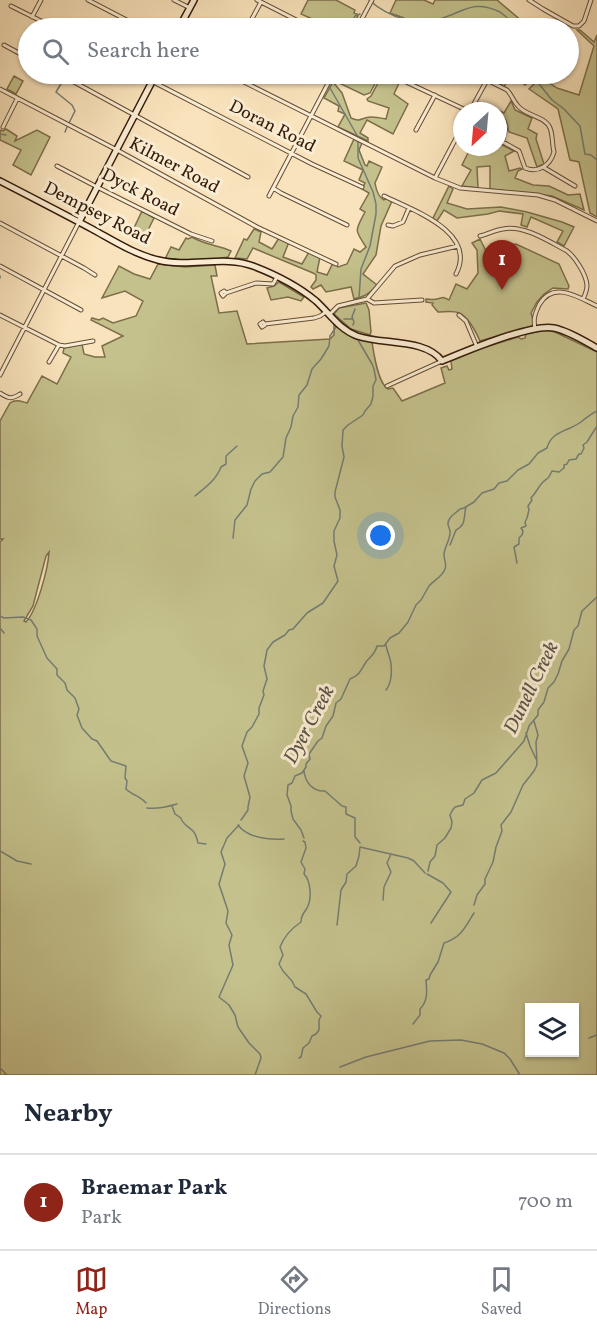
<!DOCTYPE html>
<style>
body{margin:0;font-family:Vollkorn,serif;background:#f6f6f7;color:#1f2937}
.controls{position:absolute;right:18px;bottom:18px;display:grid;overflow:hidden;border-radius:0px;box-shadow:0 2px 4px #0004}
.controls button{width:54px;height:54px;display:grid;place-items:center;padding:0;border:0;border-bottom:2px solid #e0e1e3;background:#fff;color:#1f2937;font:30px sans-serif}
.compass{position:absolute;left:453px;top:102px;width:54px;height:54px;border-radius:50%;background:#fff;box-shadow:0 2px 4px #0004;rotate:206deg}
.you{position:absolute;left:381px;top:536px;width:21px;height:21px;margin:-15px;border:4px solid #fff;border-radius:50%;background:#1a73e8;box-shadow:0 0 0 9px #1a73e833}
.badge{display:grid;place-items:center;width:39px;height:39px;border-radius:50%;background:#8f2418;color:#fff;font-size:20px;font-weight:700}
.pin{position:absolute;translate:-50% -50px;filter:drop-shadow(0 2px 3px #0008)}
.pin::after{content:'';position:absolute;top:32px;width:21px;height:18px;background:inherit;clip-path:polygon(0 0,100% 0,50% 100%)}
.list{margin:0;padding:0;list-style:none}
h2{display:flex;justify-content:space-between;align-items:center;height:78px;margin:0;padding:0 24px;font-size:26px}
h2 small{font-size:20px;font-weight:400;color:#747a83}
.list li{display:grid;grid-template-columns:39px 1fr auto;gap:18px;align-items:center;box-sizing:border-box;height:96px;padding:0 24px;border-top:2px solid #e0e1e3}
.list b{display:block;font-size:22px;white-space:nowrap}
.list p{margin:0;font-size:20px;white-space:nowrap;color:#747a83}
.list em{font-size:20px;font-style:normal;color:#747a83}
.icon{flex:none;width:33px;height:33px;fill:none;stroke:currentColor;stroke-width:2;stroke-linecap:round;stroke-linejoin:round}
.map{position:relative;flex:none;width:597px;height:1075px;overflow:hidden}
.search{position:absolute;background:#fff;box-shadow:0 2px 4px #0004;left:18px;right:18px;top:18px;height:66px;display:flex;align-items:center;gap:15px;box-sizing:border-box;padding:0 21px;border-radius:33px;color:#747a83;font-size:22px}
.sheet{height:174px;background:#fff}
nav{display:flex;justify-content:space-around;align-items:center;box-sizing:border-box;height:84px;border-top:2px solid #e0e1e3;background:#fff;font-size:16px;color:#747a83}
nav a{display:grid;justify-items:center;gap:3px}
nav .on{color:#8f2418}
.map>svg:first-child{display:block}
</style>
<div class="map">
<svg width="597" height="1075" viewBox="0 0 597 1075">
<rect width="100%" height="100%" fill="#f9e3bc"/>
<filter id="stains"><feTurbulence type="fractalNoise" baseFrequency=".00333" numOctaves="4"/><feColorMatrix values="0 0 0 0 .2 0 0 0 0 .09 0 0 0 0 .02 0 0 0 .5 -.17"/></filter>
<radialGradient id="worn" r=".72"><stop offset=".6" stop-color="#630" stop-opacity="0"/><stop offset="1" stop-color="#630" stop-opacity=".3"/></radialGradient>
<path fill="#c4c18c" stroke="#7c6e4b" stroke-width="1.5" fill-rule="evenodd" d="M308,0H336L355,10L354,13L357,14L358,16L350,28H332L301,14Z
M396,0H424L433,4L435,0H497L523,22L529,28H491L478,22H468L458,28H425L414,24L409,28H402L404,18L390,13Z
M577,30H580L594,42L597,35V217L590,213L579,162L570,160L558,109L529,89L541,77L557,88L579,95L594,46Z
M338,74H382L399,83L394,94L408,104L393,134L367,120L360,133L368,138V141L338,127L345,114L338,111L339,106L324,98L333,82L342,93L351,118C362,123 361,117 371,117C376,117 381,118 386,119L389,108L368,101L367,99L371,96L379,81L377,80L370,93L364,95L339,83L340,81L335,77Z
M507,74H539L525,85L511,74L504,87L501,86Z
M14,76L23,81L16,94L7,89Z
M511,101L515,110L532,118L528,129L537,134L536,139L544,164L537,167L527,138L509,132L505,121L498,116V111H487L490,106L504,113Z
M6,129L17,136L15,141L37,130L50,137L31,175L13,165L21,150L0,140V130L3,131Z
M498,130L502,132L500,144L514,151L505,156L509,171L520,168L522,169L518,171L515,178L533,185L549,186L568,195L580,194L584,210L552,196L490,189V166L477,167L478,188L462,186L471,170L462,165L471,147H498Z
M354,139L362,143L359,150L365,165L367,166L369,161L382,167L375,183C376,189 378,197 384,200L387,198L392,201L381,226L376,255L363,274L377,285C369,294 366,296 354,299L351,287L326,292L321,285L313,289L311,287L316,280V275L313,273L253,248L247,259L235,258L244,239L247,240L254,229L261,232L259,242L272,249L279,238L289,242L283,257L302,264L309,252L320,257L317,272L327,275L333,263L338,267L347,264L354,249L360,252L366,247C354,229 355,231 365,212L360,209L369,193L362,189L365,183L359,180L363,170L344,161Z
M449,186L453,189L447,203L467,209L501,207L527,212L562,222L574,227L564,246L557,242L563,231L531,217L527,227L521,225L523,214L499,211L488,214L457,218L444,210L437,221L433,218Z
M142,211L154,218L146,234L134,228Z
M192,237C205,245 218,245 231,251L228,257L204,261L165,259L171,247L179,250L186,238L188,239Z
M480,239L486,251L516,244L559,264L569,286L568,289L553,288L544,294L537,302L531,313L534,323L532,326L480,341C476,332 468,317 459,313C453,310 444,312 438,312L432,305L433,303L426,302V299C429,299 434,300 437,299C442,298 443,296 449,300L456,284L467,289L478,273L477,250L472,243Z
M158,264L185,267L215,265L217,276H211L219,313L237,311L247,344L330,339L334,335V324L354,338L372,342C374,355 378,383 388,389L393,388L402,401L445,383L441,368L447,366L449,370L452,369L451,361L480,349L518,337L521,339L525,338L526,334L546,330L555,332L597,352V1075H0V542L3,539H0V421L10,403C15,399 21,401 27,403L42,376L57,384L71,357L63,353L64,348L82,344L84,354L95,357H105L102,346L123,336L91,320L92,318L99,320L103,318L113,323L136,316L143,301L125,291L102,298L119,266L134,274L150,279ZM49,552C48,569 37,610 26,622L24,621L33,606L46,556ZM530,1008H574V1052H530Z
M279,282L304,297L301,301L288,297L271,300L267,288L274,286Z
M366,303L369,310L371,332L370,335L351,329L334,314L339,308Z"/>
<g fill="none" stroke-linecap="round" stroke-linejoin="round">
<path stroke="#747c72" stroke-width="1.5" d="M369,0C388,17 418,28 443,18C466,10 475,0 500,12C506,16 511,21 516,28
M349,28L355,16L360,14
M67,74L56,92L72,105L75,111L69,123
M531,74L552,100L564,109L580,126L585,154L591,155L597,160
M330,88L358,137
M65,132L67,127
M0,134L6,135
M358,142V158L373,192L376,204V214L370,246L361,269L359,298
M0,276V278
M344,319H352
M353,325L354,322L352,317L355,309
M195,496C206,487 216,480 221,467L226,464V456L237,446
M233,538L235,520L247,505L251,489L255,481L262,474L270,472L283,457L286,438L291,427L293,416L298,407L299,395L307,385L312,369L321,359L329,346L330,336L336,327
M450,545L456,530C467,524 463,518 466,507
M517,563L514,547L519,544V538L522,535L523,531L521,528L526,526L525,522L527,518L529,510L528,506L532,500L531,498C536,493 538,487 543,482C549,477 548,479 552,471L559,472L564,468V465L567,464L569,460L576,459L579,454H581L584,448L583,445L587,442L597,426
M0,616L4,618L23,617L31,620L37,629V636L47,658L57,669V675L65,683L67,690L75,698L79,709L77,715L82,728L92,739L97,741L111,761L126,766L125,778L127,781L126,789C132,795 140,796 146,803
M0,628L4,633
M386,645C387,652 391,659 391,665C392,673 391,684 386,690
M526,733L530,746L536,759
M304,771C305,782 313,792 325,791L342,806L346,807V814L355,818V837L360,843
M172,806L175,814L181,818C182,824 188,826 193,831C196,834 197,839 198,843L206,844
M147,808C156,809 167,807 177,804
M241,820L248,810V807L250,797L244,776L248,763L242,746L247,732L252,727L259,714V708L264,695L263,691L267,679L264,666L267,650L273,642L285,635L289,630L293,629L307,613L323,603L338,581L334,566L337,555L334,541V531L340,518V510L335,497V492L344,457L342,446L343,430L348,425L363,415L365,411L371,404L373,396V386L376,380L374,369L372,364L358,340
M238,825C247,838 270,840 284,839
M239,825L227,838L221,852L225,864L219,884L228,911L226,923L232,935L229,945L233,965L219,997L229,1005L235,1015L238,1027L249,1043L260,1054L261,1058L255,1075
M304,838L301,830L293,819L291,811V806L287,795L288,785L292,783L295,776L302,773L306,767V764L310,759L309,754L318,741L322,738L326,726L333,716L336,703L341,699L350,679C359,676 361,670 366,662C371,656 375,654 377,646H384L390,638L399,633L408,622L416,605L421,600L429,586C434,580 442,577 445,569C447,564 444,560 444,555C444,547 451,539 450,531C449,526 446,524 450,518C453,514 457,512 460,509L464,508L474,502L482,493L494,489L499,483L507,481L518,470L529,464L538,453L547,448C551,431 569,431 581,422C586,418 591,414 597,411
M0,851L17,861L31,864
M428,871L430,862L435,856L437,845L445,838L451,828L452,822L450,815L452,811L455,807L463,805L465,799L474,793L482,780L496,773L524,741L529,726L538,715V710L544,702L548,688L554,682L558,674L562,661L569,649L574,630L578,626L582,611L597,597
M427,874L443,883L451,892L431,923
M383,900L384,887L391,872L387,863L391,854
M474,905L477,895L485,884V879L493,862L496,847L502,831L501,825L511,812L523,785L534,771L537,765L536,742L538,735L534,721
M337,925L341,890L346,882L347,874L356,866L359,856L360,847L408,858L414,861L425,873
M413,1024L420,1015V1009C428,1001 427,991 426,980L429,979L430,975L438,962L444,943C462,937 465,927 474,913
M589,1038L597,1035
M299,1058L301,1057L303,1048L309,1043L312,1036L316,1034L319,1030V1020L321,1016L317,1012L306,994L295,987L292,981L283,971L279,964L283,955L280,947C284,937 292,928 301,922C301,915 304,913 307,908C312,899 311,881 304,874L305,869L301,862L306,848L305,842L303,841
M340,1067L366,1057L430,1041L461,1040L482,1044L504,1053L510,1059L520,1075
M0,1068L7,1075"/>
<g stroke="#644d36" stroke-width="5">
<path id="street" d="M88,0L142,28
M174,0L190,8
M257,0L312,28
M529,0L543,9L573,26H579L584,21L591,0
M11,6L55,28
M32,17L41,0
M247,28L261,2
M357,28L372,0
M4,45L28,58
M138,74L312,164L362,187
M228,74L435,178L460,188L538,195L555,200L597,221
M314,74L329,81
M389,74L468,111
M475,74L507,90C512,95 513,101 518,106C526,116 545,116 550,128C553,135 552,145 554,152C550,166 538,173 525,168L519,151L503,142V139L506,127L504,121L498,117
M74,82L248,177
M0,89L117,150L257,227L336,264
M472,107L482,111
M470,111L487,80
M3,127L17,99
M416,130L435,95
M57,166L97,187L191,234L212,241
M543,167L575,186
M435,178L462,127
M273,188L281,193L347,225
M269,196L333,74
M384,196C412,210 478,232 456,274
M0,223L84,268L95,275
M388,225L393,226L403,222L409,208
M480,236C488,234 495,230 503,229C523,224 550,242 567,251C575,257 586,274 587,285C587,290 585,295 583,299
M0,266L81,310
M224,291L226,293L223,296L221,293Z
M226,293L256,283L273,284L277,277
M367,299L374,303L422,300
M330,314L338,306L367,299L395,266L420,255L458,246
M0,315L59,345L65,346L93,341
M459,315L466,321L477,347
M263,322L265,325L262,327L260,324Z
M265,324L314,318L320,316L326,312
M535,328C533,319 535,314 539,305C553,280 578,297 597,306
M49,362L59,345
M0,375L79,222
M387,386L442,361
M0,393C8,398 11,400 20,394"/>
</g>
<g stroke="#331b0a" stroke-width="8">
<path id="secondary" d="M179,28L194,0
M0,181C31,197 62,213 92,229C114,241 134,254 158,260C190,268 224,255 253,266C274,274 298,286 316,301C330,314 339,329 357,336C383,345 425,338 442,361C466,351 532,323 554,328C569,331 584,341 597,348
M79,222L156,74"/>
</g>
<use href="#street" stroke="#fbedd3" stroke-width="3"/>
<use href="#secondary" stroke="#fbedd3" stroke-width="5"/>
</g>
<g text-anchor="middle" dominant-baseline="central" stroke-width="6" stroke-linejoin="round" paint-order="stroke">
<g font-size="18" fill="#331b0a" stroke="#fbedd3">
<text transform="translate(272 127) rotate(27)">Doran Road</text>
<text transform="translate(174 166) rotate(28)">Kilmer Road</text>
<text transform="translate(140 193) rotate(27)">Dyck Road</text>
<text transform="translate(97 214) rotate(27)">Dempsey Road</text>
</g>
<g font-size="20" font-style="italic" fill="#595447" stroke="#fbedd3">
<text transform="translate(532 688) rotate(-64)">Dunell Creek</text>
<text transform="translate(310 725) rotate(-62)">Dyer Creek</text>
</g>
</g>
<rect width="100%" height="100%" filter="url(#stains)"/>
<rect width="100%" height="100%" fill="url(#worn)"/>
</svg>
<div class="controls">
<button><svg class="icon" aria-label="layers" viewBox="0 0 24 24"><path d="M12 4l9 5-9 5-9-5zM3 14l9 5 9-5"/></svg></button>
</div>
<svg class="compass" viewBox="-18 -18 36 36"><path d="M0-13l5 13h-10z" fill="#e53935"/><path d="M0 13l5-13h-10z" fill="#747a83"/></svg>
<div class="you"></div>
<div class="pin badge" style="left:502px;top:290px">1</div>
<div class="search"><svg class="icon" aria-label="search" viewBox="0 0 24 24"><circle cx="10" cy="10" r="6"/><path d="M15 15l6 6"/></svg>Search here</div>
</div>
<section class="sheet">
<h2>Nearby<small></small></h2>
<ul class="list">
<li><span class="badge">1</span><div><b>Braemar Park</b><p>Park</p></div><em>700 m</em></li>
</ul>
</section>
<nav>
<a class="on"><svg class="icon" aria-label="map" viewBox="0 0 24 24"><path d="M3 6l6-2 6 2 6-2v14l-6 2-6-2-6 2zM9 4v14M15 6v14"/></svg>Map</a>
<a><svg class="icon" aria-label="directions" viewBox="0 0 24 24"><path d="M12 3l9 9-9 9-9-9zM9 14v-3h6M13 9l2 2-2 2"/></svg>Directions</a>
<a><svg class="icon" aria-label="saved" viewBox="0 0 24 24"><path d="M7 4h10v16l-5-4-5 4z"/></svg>Saved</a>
</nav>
